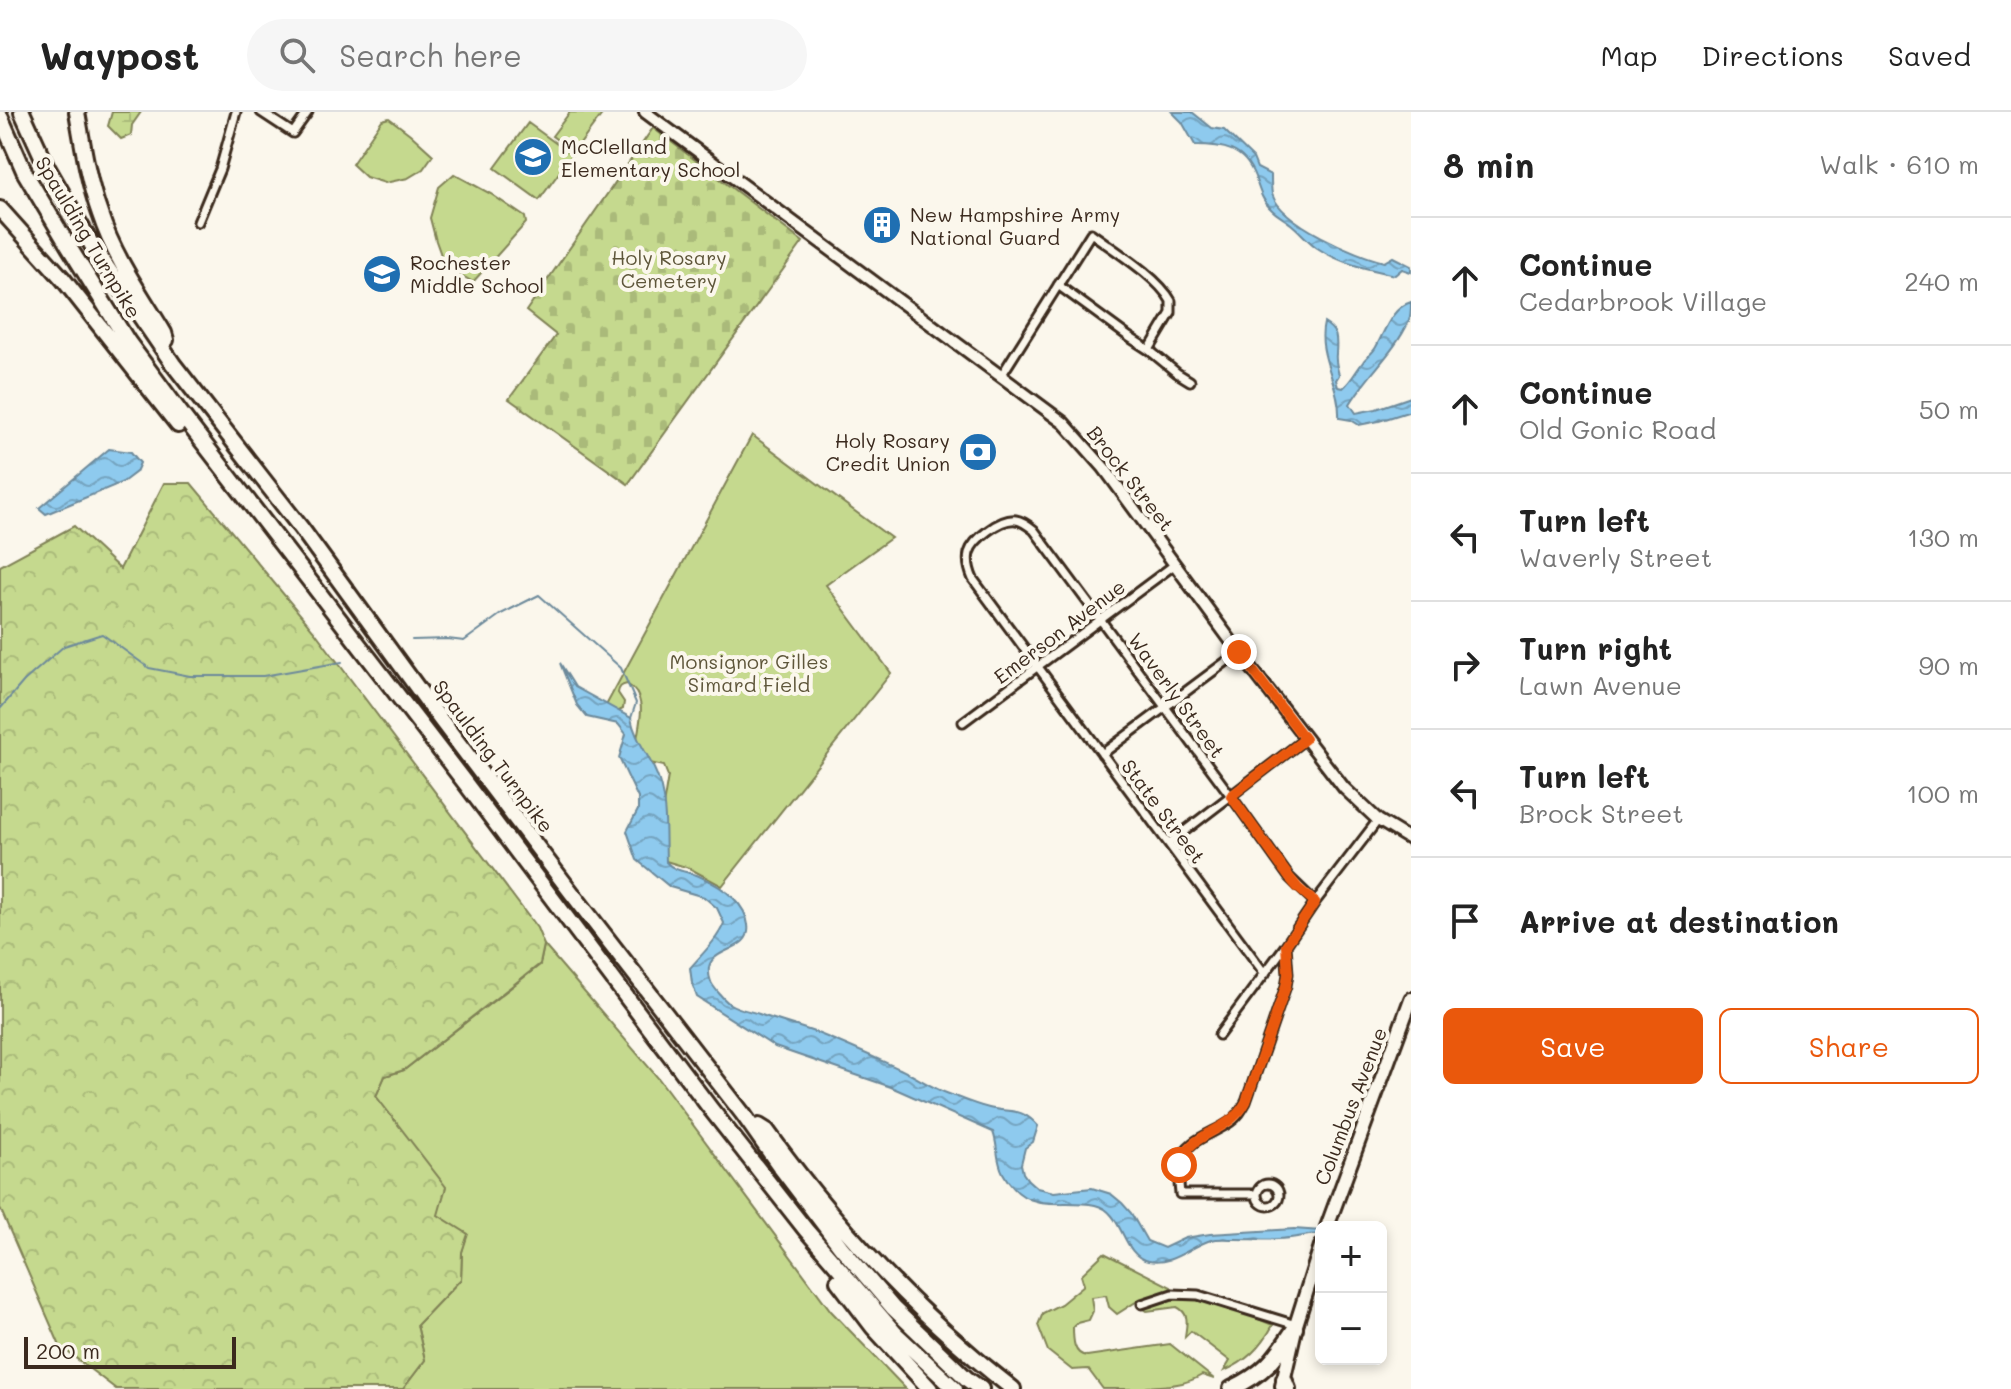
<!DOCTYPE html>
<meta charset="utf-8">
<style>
body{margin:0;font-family:Mali,sans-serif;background:#f6f6f6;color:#222}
.controls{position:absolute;right:24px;bottom:24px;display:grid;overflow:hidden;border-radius:12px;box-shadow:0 4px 12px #0003}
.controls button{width:72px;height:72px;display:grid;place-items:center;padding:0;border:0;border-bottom:2px solid #e0e0e0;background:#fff;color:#222;font:40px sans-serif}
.scale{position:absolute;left:24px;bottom:20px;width:212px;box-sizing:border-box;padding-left:8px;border:4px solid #3b2a1e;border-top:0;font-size:22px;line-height:28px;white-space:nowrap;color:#3b2a1e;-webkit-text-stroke:6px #fbf7ec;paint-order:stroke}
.stop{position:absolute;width:24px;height:24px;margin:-18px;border:6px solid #ea580c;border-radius:50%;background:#fff}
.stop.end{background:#ea580c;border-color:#fff;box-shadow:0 2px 8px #0008}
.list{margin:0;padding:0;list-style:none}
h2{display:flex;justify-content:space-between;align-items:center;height:104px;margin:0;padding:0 32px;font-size:34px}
h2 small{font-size:26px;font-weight:400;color:#767676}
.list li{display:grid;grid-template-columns:52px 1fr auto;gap:24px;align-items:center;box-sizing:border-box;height:128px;padding:0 32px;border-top:2px solid #e0e0e0}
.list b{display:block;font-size:30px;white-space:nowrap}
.list p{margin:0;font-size:26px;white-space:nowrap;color:#767676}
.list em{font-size:26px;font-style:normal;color:#767676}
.actions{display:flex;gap:16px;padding:24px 32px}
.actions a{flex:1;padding:18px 0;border:2px solid #ea580c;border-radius:12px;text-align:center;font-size:28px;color:#ea580c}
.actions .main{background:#ea580c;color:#fff}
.icon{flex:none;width:44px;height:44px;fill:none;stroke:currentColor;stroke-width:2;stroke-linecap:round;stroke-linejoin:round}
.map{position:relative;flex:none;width:1411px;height:1277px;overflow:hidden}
header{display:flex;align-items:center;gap:48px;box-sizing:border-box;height:112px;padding:0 40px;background:#fff;border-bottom:2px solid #e0e0e0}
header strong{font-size:38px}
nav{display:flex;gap:44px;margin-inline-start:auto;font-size:28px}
.search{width:560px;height:72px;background:#f6f6f6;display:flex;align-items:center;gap:20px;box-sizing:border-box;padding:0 28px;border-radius:44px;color:#767676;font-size:30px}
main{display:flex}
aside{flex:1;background:#fff}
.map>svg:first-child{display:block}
</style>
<header>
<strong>Waypost</strong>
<div class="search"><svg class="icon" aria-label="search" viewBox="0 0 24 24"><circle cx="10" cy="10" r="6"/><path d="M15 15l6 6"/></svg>Search here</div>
<nav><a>Map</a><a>Directions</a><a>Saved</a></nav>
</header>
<main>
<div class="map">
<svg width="1411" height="1277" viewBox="0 0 1411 1277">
<defs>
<pattern id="forest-crowns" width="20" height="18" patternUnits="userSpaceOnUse" patternTransform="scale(2)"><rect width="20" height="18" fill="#c5d98e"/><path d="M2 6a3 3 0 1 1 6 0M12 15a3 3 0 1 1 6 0" fill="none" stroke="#aaba7a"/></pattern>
<pattern id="wetland-marsh" width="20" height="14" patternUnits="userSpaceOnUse" patternTransform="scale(2)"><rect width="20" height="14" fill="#c5d98e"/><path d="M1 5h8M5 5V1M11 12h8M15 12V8" fill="none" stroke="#aaba7a"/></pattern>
<pattern id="cemetery-stones" width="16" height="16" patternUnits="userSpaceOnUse" patternTransform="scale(2)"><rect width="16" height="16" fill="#c5d98e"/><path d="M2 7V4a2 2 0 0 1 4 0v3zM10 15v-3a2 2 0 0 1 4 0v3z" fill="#aaba7a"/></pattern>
<pattern id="water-waves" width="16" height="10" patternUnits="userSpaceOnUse" patternTransform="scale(2)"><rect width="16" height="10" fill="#8ecaee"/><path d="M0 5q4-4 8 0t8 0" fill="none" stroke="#75a4c0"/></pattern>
</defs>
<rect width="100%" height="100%" fill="#fbf7ec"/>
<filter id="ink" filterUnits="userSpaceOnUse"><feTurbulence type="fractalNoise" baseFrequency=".0125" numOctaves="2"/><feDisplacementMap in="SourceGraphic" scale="16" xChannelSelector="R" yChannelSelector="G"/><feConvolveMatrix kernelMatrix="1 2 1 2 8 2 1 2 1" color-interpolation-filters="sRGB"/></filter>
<g filter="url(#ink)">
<path fill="#c5d98e" stroke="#808256" stroke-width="2" d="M570,0L603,1L574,40L552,24Z
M389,6L410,22L433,43L423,57L408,66L385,71L366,65L352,52L382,8Z
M528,11L572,43L539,88L495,56Z
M454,62L491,82L525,105L526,111L473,170L445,154L436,129L430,106L439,75Z
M752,323L891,426L826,473L891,561L722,774L689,756L659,747L662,700L668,664L664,654L650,651L636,637C637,614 651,587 627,572C621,573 619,575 618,581L624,590L623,597L617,600L603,599Z
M544,833L659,967L831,1199L906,1277H403L425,1248L417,1213L461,1167L462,1140L467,1122L437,1103L376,984L385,964L404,958L540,853Z
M1104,1141L1171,1175L1173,1178L1139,1188L1117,1202L1109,1195L1106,1183L1091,1185L1093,1199L1089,1208L1077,1211L1073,1215C1073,1227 1073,1243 1087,1244L1170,1232L1214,1267L1202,1263C1186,1273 1166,1274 1147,1275L1146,1277H1103L1088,1257L1072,1258L1048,1239L1038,1213L1043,1201L1061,1192L1084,1173L1081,1163Z
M1174,1186C1209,1185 1240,1200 1273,1213C1262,1234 1246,1250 1224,1259L1230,1249L1191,1219L1185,1225C1186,1214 1191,1202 1177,1195L1147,1199L1144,1197L1146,1194Z"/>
<path fill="url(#forest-crowns)" stroke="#808256" stroke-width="2" d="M164,371H191L315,520L537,816L544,833L540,852L404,958L385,964L376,984L446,1075L438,1103L468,1122L462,1140L461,1167L417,1213L425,1248L403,1277H116L60,1234L0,1096V454L74,414L120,457Z"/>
<path fill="url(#wetland-marsh)" stroke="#808256" stroke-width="2" d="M112,0H141L132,13L131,23L121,27L108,14Z"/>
<path fill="url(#cemetery-stones)" stroke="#808256" stroke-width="2" d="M653,16L803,130L628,372L509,287L556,223L526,199Z"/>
<path fill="url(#water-waves)" stroke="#6d8a9b" stroke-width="2" d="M1172,0H1192L1212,16L1224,18L1253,46L1257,56L1271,63C1271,68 1271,76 1272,82C1282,112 1356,143 1384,150L1393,145L1411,154V160L1402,157L1395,163C1369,157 1341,152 1319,137C1309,131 1301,120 1291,112C1285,107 1277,103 1272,98C1262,89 1259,77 1255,65C1244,36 1223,33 1195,33L1182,10Z
M1411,190C1411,196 1411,203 1409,209C1395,240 1367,263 1350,292L1356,301L1376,297L1411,285V299L1379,309L1359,313L1351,308L1339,306C1341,274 1316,243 1324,211C1338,219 1337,227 1336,242C1335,249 1337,256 1339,263L1336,268L1338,275L1343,276C1352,268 1356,259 1363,250C1366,245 1373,241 1376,235C1385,219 1391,196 1411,190Z
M109,337L131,340L140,351L136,360L123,370L46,402L39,396Z
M560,551L575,575L631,606C635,629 652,646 659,669C667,694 665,723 666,750C675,760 687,759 699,764C719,773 745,789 748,813C753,845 697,831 711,870C713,875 725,889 730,892C738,897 750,899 759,902C778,909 798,914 817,921C845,932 873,945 900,957C917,965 932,976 949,982C962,987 976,993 989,996C1011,1001 1022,995 1038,1014L1033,1030L1025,1036L1021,1052L1023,1061L1028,1068L1037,1076L1054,1080L1092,1076L1111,1082L1122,1091L1131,1101L1147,1129L1164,1136L1185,1126L1210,1122L1294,1117L1321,1119V1123C1312,1121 1306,1124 1297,1125C1277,1129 1256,1127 1236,1127C1228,1127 1218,1126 1211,1128C1189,1135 1172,1154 1148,1149C1121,1143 1124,1099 1095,1093C1058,1086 1026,1104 1003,1061C996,1048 998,1032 993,1020L891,975L775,935L697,885L692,871L690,856C702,842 718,827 724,811L717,796L704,785L670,775L637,748L627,719L638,698V686L619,646L626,622L618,612L587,605L577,593Z"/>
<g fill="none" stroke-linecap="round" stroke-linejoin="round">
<path stroke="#6d8a9b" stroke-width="2" d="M412,528L448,527L464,529L501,502L539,483L621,556L636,591L631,606
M0,597L24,569L64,534L102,522L149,556L190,564H263L342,550"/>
<g stroke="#3b2a1e" stroke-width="13">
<path id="street" d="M261,0L293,21L308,0
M198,110L220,57L236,0
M1058,173L1129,225L1149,238L1177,261L1190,269
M1001,264L1091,121C1114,138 1158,165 1171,189V201L1149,238
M963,610L1174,453
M1102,642L1239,540
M1169,731L1305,627
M1265,862L973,467C969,458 967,450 969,441C973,427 1001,406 1016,408C1023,409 1029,414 1034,418L1231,684L1289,765L1315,790
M1219,923L1286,833L1315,790L1378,708
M1257 1083a11 11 0 1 1 22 0a11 11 0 1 1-22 0Z
M1257,1082H1180C1179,1071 1177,1060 1180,1049C1187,1027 1213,1022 1230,1010C1238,1005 1242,997 1246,990L1286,874L1288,862L1286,833
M1142,1192L1172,1182L1198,1183L1296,1213"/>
</g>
<g stroke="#3b2a1e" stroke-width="16">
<path id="secondary" d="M645,0L1064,311L1104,356L1239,540L1344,676L1378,708L1411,728"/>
</g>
<g stroke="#3b2a1e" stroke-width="18">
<path id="primary" d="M1327,1115L1411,887
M1282,1274L1296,1213L1321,1134"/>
</g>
<g stroke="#3b2a1e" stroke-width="20">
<path id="highway" d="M22,0L47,55L93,135L173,252L301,416L440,607L571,780L743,1002L781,1056L841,1135L893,1196L967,1267L981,1277
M77,0C83,34 88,69 100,102C114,145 141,183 164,221L166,228
M0,4L25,61L69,135L128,230L182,303L466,672L710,996L806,1118L895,1221L955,1277
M0,97L63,167L178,313
M759,1014L767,1019C837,1116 919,1204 1013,1277
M838,1169L873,1215L930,1277
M1284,1267L1288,1277
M1231,1277C1265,1261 1275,1247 1295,1216"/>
</g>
<use href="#street" stroke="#fbf7ec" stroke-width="7"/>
<use href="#secondary" stroke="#fbf7ec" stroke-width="10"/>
<use href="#primary" stroke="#fbf7ec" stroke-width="12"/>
<use href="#highway" stroke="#fbf7ec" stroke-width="14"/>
</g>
</g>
<g fill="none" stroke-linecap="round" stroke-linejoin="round" filter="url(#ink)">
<path stroke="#ea580c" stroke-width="10" d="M1179,1053C1189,1019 1229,1022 1246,990L1286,874L1288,862L1286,833L1315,790L1298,776L1289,765L1231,684L1305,627L1239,540"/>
</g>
<defs>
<g id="school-disc" transform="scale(2)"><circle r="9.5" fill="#1f6fb2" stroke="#fbf7ec"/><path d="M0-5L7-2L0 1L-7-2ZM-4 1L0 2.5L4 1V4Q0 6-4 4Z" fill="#fff"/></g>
<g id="building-disc" transform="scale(2)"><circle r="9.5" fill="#1f6fb2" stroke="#fbf7ec"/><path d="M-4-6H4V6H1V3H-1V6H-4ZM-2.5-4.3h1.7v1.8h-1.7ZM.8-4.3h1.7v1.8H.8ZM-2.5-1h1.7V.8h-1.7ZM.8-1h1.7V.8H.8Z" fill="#fff"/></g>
<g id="bank-disc" transform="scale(2)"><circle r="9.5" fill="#1f6fb2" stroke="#fbf7ec"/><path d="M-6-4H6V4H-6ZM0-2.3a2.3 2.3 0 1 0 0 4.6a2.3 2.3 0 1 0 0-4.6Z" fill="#fff"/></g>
</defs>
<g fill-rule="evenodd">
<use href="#school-disc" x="533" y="45"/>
<use href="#building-disc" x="882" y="113"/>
<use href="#school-disc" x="382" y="162"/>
<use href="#bank-disc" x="978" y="340"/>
</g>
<g text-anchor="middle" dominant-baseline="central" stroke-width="8" stroke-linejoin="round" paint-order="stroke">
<g font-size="20" fill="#3b2a1e" stroke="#fbf7ec" text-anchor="start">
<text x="561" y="34">McClelland<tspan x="561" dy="23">Elementary School</tspan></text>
<text x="910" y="102">New Hampshire Army<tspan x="910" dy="23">National Guard</tspan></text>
<text x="410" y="150">Rochester<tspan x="410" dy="23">Middle School</tspan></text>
<text x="950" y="328" text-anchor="end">Holy Rosary<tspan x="950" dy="23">Credit Union</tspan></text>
</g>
<g font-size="20" fill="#3b2a1e" stroke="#fbf7ec">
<text transform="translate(89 125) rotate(59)">Spaulding Turnpike</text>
<text transform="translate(1131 366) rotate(52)">Brock Street</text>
<text transform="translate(1059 519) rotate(-37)">Emerson Avenue</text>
<text transform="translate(1177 583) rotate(54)">Waverly Street</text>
<text transform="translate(494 644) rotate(53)">Spaulding Turnpike</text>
<text transform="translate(1164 699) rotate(53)">State Street</text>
<text transform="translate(1350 994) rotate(-69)">Columbus Avenue</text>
</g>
<g font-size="20" fill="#5e563a" stroke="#fbf7ec">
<text x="669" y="145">Holy Rosary<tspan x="669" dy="23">Cemetery</tspan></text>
<text x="749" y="549">Monsignor Gilles<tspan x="749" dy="23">Simard Field</tspan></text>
</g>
</g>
</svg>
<div class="controls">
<button>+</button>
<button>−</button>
</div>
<div class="scale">200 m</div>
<div class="stop" style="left:1179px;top:1053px"></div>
<div class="stop end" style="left:1239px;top:540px"></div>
</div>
<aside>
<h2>8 min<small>Walk · 610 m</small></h2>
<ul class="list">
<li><svg class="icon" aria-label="ahead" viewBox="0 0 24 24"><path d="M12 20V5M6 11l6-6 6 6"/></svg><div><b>Continue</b><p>Cedarbrook Village</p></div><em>240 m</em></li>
<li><svg class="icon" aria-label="ahead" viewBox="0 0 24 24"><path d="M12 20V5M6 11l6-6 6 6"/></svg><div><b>Continue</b><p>Old Gonic Road</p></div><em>50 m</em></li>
<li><svg class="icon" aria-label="left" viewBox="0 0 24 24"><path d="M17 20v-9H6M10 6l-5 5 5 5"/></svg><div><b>Turn left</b><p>Waverly Street</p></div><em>130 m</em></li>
<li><svg class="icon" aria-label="right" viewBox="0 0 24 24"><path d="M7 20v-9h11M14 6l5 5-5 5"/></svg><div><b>Turn right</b><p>Lawn Avenue</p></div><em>90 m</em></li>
<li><svg class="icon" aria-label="left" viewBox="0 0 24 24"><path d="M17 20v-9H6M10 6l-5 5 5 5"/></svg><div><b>Turn left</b><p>Brock Street</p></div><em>100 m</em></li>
<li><svg class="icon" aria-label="arrive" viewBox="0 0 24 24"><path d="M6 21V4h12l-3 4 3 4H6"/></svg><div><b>Arrive at destination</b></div></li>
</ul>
<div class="actions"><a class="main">Save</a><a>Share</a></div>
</aside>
</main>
